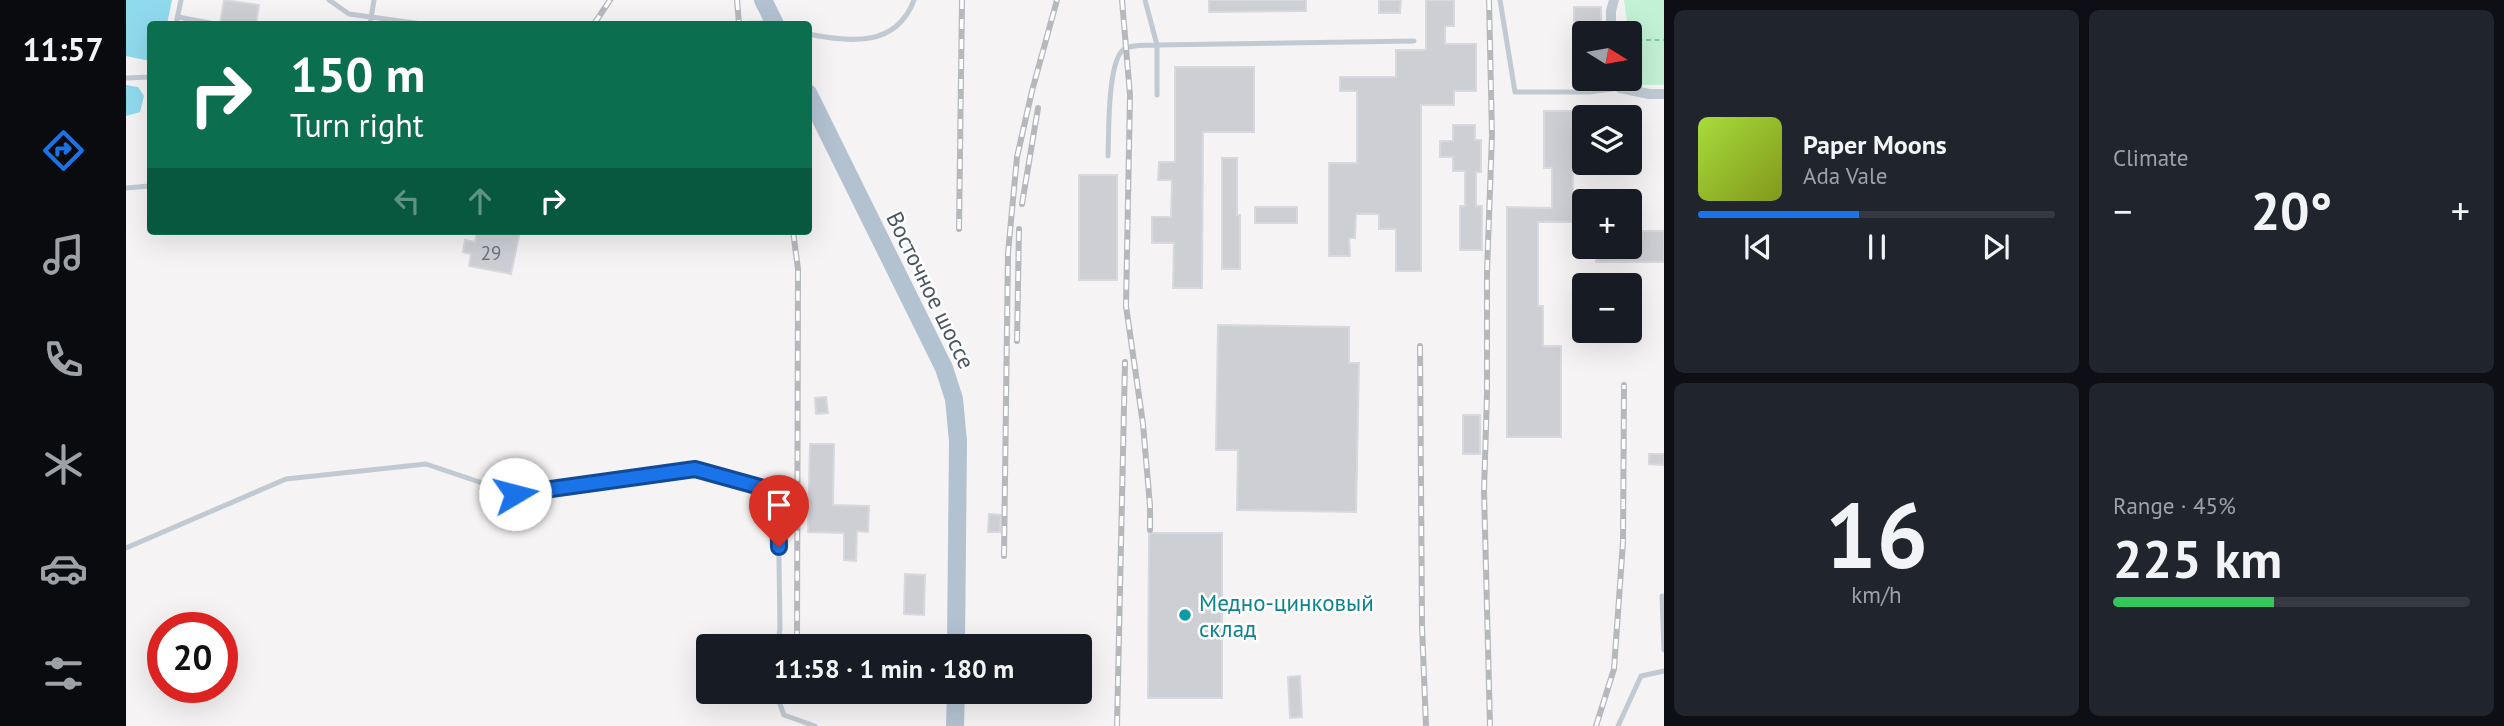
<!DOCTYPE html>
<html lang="en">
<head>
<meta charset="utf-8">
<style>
	body { margin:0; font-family:"PT Sans",sans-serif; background:#20242c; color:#f1f3f6; height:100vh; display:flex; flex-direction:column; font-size:26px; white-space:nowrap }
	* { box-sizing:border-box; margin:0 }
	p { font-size:23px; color:#9ea1a6 }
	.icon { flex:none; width:38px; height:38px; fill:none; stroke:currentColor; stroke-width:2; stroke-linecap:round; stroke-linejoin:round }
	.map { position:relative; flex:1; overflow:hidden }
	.side { display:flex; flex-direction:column; gap:10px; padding:10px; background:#0d0f14; width:840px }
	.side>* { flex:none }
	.top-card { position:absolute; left:21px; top:21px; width:665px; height:214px; border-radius:7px; box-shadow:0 7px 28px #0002; background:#0b6e4f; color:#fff; overflow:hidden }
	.needle { width:46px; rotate:101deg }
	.fabs { position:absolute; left:1446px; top:21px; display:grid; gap:14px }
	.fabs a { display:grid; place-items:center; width:70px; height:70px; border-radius:7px; background:#171b24; box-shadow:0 7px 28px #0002; font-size:35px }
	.speed { position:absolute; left:21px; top:612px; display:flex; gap:14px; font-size:35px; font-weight:700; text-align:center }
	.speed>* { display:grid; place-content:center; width:91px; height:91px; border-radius:50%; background:#171b24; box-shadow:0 7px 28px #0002; line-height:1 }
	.speed .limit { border:10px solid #d22; background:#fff; color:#111 }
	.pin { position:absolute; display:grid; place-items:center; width:60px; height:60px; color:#fff; margin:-72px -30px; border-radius:50% 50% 50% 0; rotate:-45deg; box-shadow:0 0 7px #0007 }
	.pin .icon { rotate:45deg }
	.me { position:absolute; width:77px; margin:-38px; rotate:82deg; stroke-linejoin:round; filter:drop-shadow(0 0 5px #0008) }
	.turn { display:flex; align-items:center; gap:24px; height:147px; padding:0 28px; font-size:32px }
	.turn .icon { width:91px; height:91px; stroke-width:2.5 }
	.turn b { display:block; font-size:49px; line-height:60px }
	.lanes { display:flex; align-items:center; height:66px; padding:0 28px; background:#0003; justify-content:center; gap:35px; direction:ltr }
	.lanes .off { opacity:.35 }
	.big { font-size:52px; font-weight:800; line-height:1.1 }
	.side .tile { flex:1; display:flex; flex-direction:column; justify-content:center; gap:10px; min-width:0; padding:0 24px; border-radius:10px; background:#20242c }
	.side .dial { align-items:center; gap:0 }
	.dial b { font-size:91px; line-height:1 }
	.song { display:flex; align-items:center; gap:21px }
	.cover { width:84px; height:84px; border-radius:10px; background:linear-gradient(135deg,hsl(80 70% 55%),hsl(70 70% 35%)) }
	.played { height:7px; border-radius:4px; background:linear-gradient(90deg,#1a73e8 45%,#363941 45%) }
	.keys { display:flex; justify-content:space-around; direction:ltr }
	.heat { display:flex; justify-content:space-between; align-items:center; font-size:38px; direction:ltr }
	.charge { height:10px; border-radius:5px; background:linear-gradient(90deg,#34c759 45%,#363941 0) }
	.side .tiles { flex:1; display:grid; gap:10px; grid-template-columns:repeat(2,1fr) }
	.trip { position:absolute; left:570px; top:634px; width:396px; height:70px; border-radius:7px; background:#171b24; box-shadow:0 7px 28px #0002; font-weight:800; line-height:70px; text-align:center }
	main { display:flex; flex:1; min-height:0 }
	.tabs { display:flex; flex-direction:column; width:126px; justify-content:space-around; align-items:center; background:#090b0e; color:#9ea1a6 }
	.tabs .icon { width:49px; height:49px }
	.tabs .active { color:#1a73e8 }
	.tabs b { font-size:32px; color:#f1f3f6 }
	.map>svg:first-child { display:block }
	.green { fill:#c3f1d5 }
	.water { fill:#90daee }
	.building { fill:#cdcfd5; stroke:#d7d9de; stroke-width:2 }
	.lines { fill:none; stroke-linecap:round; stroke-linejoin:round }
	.path { stroke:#7ad0a6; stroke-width:2; stroke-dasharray:5 3.5; stroke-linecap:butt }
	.service { stroke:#c1cad2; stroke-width:5 }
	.minor { stroke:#c1cad2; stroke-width:10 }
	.primary { stroke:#b3c2d1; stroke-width:18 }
	.rail-casing { stroke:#b5b8bd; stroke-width:6 }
	.rail { stroke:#fff; stroke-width:3.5; stroke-dasharray:10; stroke-linecap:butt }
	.route-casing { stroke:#114b97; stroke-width:18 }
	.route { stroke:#1a73e8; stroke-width:12 }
	.culture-dot { fill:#0f9aa8; stroke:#fff; stroke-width:2.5 }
	.labels { text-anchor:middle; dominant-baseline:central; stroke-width:5; stroke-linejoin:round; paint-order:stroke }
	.number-label { font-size:19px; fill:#6b747e }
	.street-label { font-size:23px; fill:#4a5661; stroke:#fff }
	.culture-label { font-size:23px; fill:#0d838f; stroke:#fff; text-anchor:start }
</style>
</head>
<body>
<main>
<nav class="tabs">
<b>11:57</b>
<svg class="icon active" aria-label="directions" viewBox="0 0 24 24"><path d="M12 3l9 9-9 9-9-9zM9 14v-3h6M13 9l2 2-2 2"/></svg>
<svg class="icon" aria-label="music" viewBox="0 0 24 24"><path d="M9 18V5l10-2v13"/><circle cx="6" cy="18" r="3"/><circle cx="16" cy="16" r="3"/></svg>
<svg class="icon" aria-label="phone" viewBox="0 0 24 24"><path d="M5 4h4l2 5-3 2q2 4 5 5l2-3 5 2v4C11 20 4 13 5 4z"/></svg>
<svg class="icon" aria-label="climate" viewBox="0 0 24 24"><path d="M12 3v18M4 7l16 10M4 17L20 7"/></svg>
<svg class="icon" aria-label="car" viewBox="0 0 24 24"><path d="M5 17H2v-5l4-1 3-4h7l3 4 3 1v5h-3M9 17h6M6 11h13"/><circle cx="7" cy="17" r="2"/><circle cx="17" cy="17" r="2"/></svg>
<svg class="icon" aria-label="filters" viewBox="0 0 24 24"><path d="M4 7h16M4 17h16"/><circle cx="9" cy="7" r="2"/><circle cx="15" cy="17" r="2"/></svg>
</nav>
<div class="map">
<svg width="1538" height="726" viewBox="0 0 1538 726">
	<rect width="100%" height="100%" fill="#f5f3f3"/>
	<!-- green -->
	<path class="green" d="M1498,0H1538V85H1507L1500,79H1503V35Z"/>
	<!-- water -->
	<g class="water">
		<path d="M0,0H46L41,24H24V61L0,56Z"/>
		<path d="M0,85L12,87L18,96L14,112L0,116Z"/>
	</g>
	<!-- building -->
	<g class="building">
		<path d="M98,0L133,5L130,24H94Z"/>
		<path d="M1083,0H1180V11L1083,12Z"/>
		<path d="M1253,0H1275L1274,13H1253Z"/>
		<path d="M1300,0H1328V26H1319V44H1350V91H1328V105H1295V271H1270V229H1253V214H1230L1229,238H1223L1224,256H1203V163H1231V91H1214V77H1270V50H1300Z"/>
		<path d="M1448,7H1475V33H1458V70H1448Z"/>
		<path d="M1049,67H1128V132H1077L1076,288H1047L1048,243H1026V217H1045L1046,180H1032L1033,162H1049Z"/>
		<path d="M1418,111H1448L1446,222H1412V306H1417V346H1435V437H1381V207L1426,208V168H1418Z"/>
		<path d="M1503,116H1515L1514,138H1503Z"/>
		<path d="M1327,125H1349V140H1355V172H1350V206H1356V250H1334V206H1339V171H1327V157H1314V141H1327Z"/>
		<path d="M1096,158H1111V215H1114V269H1096Z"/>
		<rect x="953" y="175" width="38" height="105"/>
		<rect x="1129" y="207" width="42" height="16"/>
		<path d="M351,231H394L385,274L343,266L345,254L337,252L339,240L349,242Z"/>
		<path d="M1503,231H1538V262H1470V247H1503Z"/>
		<path d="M1092,325L1223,327V363H1233L1230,512L1111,510L1112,450H1090Z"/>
		<path d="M700,397L702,413L690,414L689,398Z"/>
		<rect x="1337" y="415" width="17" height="39"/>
		<path d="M684,444H708L707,505L743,506L742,532L731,531L730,561L718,560V533L682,532Z"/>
		<path d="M1523,454H1538V465L1523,464Z"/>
		<path d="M863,514L875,515L874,532H862Z"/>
		<path d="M1023,533H1096V698H1022Z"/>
		<path d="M779,574L799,575L798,615L778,614Z"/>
		<path d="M1174,676L1176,717L1164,718L1162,677Z"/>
	</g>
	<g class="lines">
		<!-- path -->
		<path class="path" d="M1503,40H1538"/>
		<!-- service -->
		<g class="service">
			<path d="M203,0L223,14L296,24"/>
			<path d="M1019,0L1031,45V95"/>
			<path d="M1374,0L1389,92H1463L1494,88"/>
			<path d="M52,17L89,24"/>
			<path d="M50,24L55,0"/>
			<path d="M244,24L248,0"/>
			<path d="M597,24L643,23"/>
			<path d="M682,34C724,42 770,48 788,0"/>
			<path d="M1,78L24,77"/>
			<path d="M982,156C983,135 981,61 998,49C1006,44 1021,46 1031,45L1288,41"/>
			<path d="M0,188L24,186"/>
			<path d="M0,548L160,479L300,464L389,494L569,469L652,491L654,629L651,646"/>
			<path d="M1536,596L1538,650"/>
			<path d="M649,691L658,715L689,726"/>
			<path d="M1492,726L1515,676L1538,671"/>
		</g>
		<!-- minor -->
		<g class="minor">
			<path d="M1485,33V11L1488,0"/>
			<path d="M1487,79L1494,88L1523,94H1538"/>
		</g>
		<!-- primary -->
		<g class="primary">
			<path d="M637,0L649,24"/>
			<path d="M682,93L818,368L828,399L832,441L830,646"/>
			<path d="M829,726L830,691"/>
		</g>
		<!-- rail casing -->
		<g class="rail-casing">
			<g id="rail">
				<path d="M611,0L613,24"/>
				<path d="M996,0L1004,95L1000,306L1017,424L1024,506V530"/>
				<path d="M1363,0L1366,135L1361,271V395L1358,491L1364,726"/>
				<path d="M468,24L484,0"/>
				<path d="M896,204L912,108"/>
				<path d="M833,229L836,0"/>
				<path d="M667,231L672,269L671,646"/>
				<path d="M891,341L893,229"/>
				<path d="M1294,346L1296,626L1300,726"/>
				<path d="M878,556L882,253L891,157L906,91L931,0"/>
				<path d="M991,726L999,362"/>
				<path d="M1470,726L1488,669L1497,542L1498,385"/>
			</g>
		</g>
		<!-- rail -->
		<use href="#rail" class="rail"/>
	</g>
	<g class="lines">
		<!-- route casing -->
		<g class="route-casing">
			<path id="route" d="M389,494L569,469L652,492L653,547"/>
		</g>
		<!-- route -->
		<use href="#route" class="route"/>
	</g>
	<!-- markers -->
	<circle class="culture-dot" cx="1059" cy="615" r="7"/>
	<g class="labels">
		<!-- number labels -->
		<g class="number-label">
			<text x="365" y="253">29</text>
		</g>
		<!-- street labels -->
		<g class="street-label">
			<text transform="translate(805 290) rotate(64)">Восточное шоссе</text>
		</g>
		<!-- culture labels -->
		<g class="culture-label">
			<text x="1073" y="602">Медно-цинковый<tspan x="1073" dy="26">склад</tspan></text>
		</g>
	</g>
</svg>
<div class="fabs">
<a><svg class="needle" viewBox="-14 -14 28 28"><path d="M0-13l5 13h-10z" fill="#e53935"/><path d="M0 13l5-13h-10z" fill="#9ea1a6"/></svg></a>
<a><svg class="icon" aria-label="layers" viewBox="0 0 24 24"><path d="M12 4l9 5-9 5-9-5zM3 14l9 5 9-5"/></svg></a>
<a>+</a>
<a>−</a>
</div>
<div class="speed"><div class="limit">20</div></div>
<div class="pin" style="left:653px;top:547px;background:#d93025"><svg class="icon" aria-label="arrive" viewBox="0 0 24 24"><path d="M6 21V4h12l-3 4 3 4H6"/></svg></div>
<svg class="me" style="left:389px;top:494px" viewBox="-20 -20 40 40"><circle r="19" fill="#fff"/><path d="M0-13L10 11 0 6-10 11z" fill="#1a73e8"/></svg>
<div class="trip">11:58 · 1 min · 180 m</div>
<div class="top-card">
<div class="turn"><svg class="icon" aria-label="right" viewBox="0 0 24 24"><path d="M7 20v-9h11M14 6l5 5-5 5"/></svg><div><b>150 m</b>Turn right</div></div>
<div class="lanes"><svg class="icon off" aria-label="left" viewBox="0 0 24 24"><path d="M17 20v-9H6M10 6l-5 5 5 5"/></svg><svg class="icon off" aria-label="ahead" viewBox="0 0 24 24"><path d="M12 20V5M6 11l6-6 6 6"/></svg><svg class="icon" aria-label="right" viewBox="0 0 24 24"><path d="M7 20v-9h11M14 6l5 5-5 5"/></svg></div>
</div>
</div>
<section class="side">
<div class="tiles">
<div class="tile">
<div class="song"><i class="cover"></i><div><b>Paper Moons</b><p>Ada Vale</p></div></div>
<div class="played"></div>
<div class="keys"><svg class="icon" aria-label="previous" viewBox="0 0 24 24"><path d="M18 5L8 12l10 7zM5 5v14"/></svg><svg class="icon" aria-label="pause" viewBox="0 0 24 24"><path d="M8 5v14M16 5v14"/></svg><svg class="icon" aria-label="next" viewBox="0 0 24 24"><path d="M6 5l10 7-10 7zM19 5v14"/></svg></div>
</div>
<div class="tile"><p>Climate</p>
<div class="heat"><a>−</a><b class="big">20°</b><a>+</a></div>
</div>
<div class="tile dial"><b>16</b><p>km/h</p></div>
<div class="tile"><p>Range · 45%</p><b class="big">225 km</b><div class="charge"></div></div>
</div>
</section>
</main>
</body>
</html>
